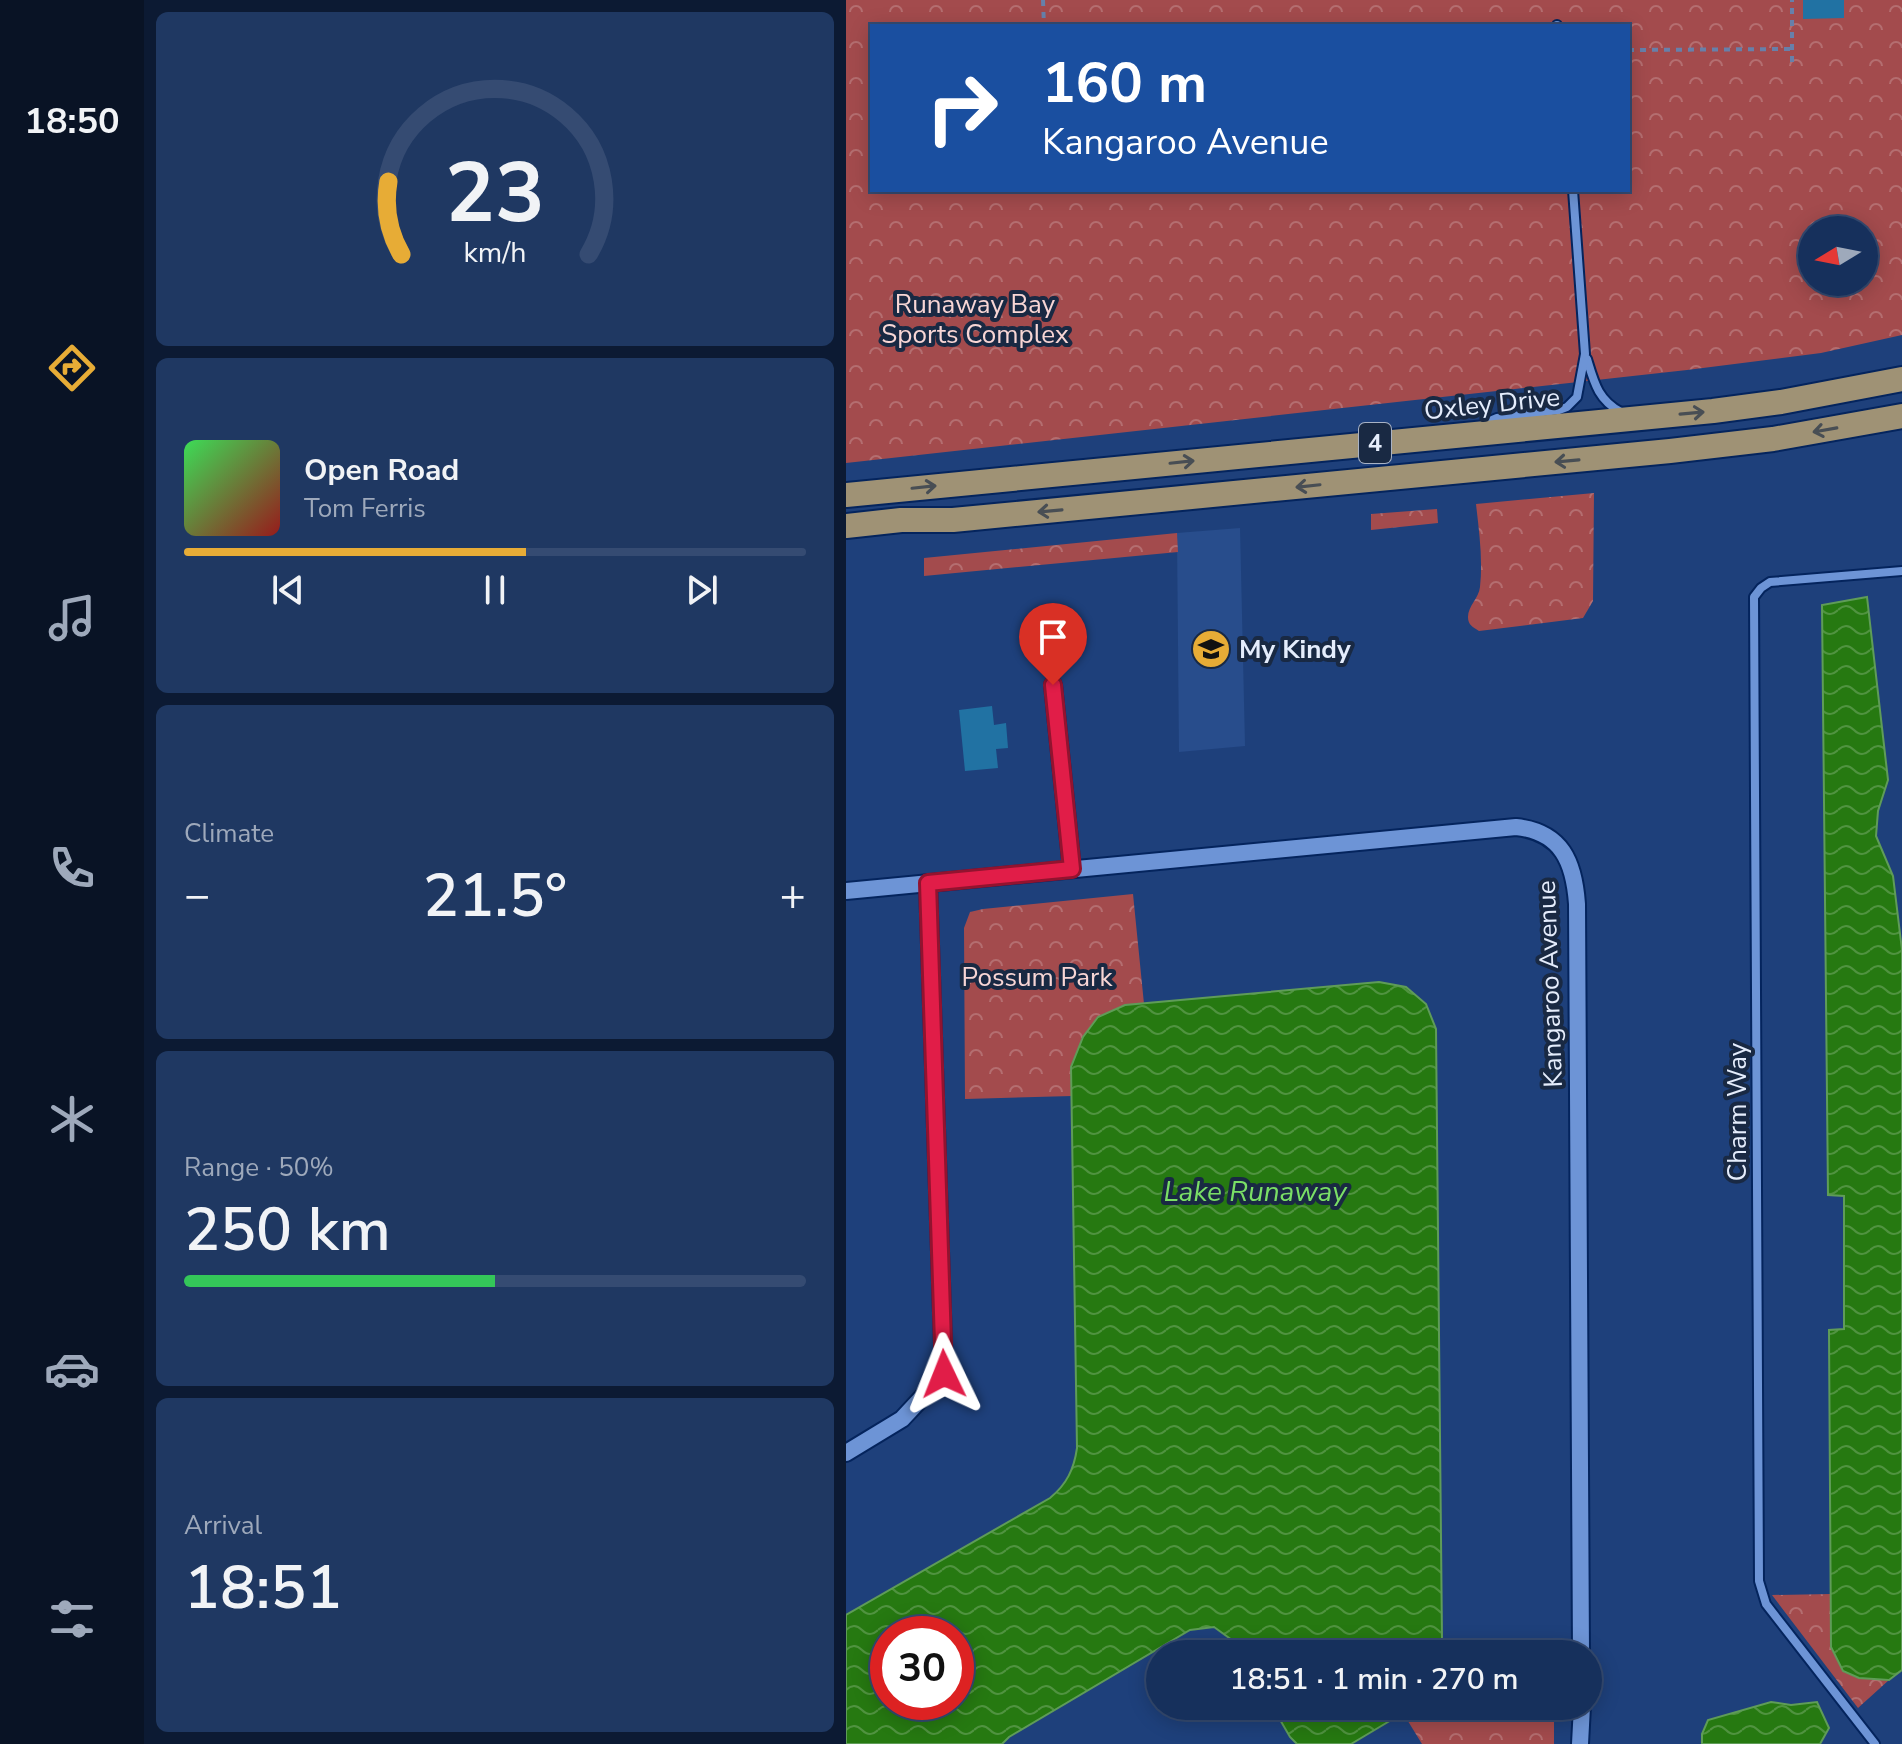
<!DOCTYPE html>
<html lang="en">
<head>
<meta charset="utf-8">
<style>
	body { margin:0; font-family:"Nunito Sans",sans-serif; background:#1f3862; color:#f1f3f6; height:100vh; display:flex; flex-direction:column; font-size:30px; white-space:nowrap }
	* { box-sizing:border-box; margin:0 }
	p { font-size:26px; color:#9ea9bb }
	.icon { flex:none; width:44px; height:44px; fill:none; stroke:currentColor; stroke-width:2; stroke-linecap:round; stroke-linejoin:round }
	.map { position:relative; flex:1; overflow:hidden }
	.details { display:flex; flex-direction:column; gap:12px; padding:12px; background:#0c1a33; width:702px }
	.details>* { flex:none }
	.guide { position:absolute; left:24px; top:24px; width:760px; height:168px; border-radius:0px; box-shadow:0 4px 20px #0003,0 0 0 2px #354b72; background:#1a4fa0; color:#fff; overflow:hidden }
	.needle { width:52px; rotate:260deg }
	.tools { position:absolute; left:952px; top:216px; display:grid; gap:16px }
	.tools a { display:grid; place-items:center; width:80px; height:80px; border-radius:50%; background:#16305c; box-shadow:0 4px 20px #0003,0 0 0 2px #354b72; font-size:40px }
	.speed { position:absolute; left:24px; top:1616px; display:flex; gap:16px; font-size:40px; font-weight:700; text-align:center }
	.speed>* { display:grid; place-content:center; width:104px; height:104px; border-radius:50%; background:#16305c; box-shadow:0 4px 20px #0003,0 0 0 2px #354b72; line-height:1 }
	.speed .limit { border:12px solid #d22; background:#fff; color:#111 }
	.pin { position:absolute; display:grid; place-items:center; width:68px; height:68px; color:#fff; margin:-82px -34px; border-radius:50% 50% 50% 0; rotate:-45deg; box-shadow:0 0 8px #0007 }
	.pin .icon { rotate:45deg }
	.me { position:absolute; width:88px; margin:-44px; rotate:358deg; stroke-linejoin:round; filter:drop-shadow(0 0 6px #0008) }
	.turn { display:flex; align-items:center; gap:28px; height:168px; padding:0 40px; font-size:36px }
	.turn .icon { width:104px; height:104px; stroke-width:2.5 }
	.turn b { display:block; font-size:56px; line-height:68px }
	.big { font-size:60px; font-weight:600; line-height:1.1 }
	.details .card { flex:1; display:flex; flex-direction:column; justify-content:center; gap:12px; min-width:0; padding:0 28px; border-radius:12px; background:#1f3862 }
	.details .dial { align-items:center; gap:0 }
	.dial svg { height:208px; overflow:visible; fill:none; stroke:#354b72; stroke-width:7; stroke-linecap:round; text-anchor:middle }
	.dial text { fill:#f1f3f6; stroke:none }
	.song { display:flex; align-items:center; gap:24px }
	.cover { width:96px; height:96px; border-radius:12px; background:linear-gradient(135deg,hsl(130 70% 55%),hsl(0 70% 35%)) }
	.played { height:8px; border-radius:4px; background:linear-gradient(90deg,#e7ac36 55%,#354b72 55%) }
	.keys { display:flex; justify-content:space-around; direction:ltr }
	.heat { display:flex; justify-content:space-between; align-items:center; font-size:44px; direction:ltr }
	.charge { height:12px; border-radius:6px; background:linear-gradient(90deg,#34c759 50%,#354b72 0) }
	.trip { position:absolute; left:300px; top:1640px; width:456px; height:80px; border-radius:40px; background:#16305c; box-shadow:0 4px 20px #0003,0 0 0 2px #354b72; font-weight:600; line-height:80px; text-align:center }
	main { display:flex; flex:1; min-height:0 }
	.menu { display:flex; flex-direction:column; width:144px; justify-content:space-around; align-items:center; background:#091325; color:#9ea9bb }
	.menu .icon { width:56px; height:56px }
	.menu .selected { color:#e7ac36 }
	.menu b { font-size:36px; color:#f1f3f6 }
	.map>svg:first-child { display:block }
	.built { fill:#284d8c }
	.park { fill:url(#park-crowns); fill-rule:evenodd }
	.water { fill:url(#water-waves); stroke:#5f9c58; stroke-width:2; fill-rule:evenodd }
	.building { fill:#2172a3 }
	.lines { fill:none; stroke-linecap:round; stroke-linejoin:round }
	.lane-casing { stroke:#04245d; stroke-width:12 }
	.street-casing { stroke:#04245d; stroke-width:20 }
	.primary-casing { stroke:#04245d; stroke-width:28 }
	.path { stroke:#6780aa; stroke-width:4; stroke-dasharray:6 6; stroke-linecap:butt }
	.lane { stroke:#6d94d6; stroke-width:8 }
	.street { stroke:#6d94d6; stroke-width:16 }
	.primary { stroke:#9f9275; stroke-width:24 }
	.oneway { stroke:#484e54 }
	.route-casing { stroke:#92132f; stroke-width:20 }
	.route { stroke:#e11d48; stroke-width:14 }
	.labels { text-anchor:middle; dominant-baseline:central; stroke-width:8; stroke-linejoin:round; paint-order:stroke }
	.shield { fill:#192943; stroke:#a8b2c4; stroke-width:2 }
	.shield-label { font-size:24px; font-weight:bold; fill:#e5edfc }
	.park-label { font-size:26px; fill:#f8d6d5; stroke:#192943 }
	.street-label { font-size:26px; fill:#e5edfc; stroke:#192943 }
	.poi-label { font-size:26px; font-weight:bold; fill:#e5edfc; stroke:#192943; text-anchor:start }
	.water-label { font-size:28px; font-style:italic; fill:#7adf66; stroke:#192943 }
</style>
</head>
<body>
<main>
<nav class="menu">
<b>18:50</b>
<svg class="icon selected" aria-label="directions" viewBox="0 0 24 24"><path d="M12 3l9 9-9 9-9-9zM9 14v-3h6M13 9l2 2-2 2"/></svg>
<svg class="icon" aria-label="music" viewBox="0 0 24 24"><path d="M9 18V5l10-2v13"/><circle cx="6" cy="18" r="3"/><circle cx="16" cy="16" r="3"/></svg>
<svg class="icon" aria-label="phone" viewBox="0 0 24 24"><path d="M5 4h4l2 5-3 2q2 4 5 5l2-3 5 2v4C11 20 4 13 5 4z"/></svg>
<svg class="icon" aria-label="climate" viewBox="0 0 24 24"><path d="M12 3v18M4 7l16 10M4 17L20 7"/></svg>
<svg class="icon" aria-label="car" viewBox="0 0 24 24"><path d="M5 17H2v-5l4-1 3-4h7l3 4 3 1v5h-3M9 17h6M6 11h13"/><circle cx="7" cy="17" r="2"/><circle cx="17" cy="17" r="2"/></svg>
<svg class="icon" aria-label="filters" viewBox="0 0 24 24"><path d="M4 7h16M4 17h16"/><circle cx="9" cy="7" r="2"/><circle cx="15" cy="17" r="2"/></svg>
</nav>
<section class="details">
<div class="card dial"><svg viewBox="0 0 100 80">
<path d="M14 69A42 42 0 1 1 86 69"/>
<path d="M14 69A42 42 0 0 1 9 41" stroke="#e7ac36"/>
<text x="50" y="56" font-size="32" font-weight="700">23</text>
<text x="50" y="72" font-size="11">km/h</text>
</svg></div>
<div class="card">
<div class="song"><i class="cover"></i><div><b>Open Road</b><p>Tom Ferris</p></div></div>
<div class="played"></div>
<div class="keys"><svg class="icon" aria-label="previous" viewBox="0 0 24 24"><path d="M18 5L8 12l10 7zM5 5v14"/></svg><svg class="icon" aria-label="pause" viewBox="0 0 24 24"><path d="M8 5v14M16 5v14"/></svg><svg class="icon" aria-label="next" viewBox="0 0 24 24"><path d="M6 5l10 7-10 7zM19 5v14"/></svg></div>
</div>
<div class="card"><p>Climate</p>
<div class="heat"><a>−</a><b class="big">21.5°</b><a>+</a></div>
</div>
<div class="card"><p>Range · 50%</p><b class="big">250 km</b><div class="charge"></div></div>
<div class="card"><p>Arrival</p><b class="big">18:51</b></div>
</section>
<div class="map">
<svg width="1056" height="1744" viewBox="0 0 1056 1744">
	<defs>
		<pattern id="park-crowns" width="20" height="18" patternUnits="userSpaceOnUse" patternTransform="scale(2)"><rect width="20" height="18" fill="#a34b4d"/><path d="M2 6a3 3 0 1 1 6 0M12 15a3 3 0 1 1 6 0" fill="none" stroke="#b46e70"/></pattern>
		<pattern id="water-waves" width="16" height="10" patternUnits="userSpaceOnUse" patternTransform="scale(2)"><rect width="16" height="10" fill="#267911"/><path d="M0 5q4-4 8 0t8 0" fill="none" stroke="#509340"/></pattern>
	</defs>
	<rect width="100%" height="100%" fill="#1e407b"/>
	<!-- built -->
	<path class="built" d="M394,528L399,746L333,752L331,533Z"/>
	<!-- park -->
	<g class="park">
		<path d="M0,0H1056V335L975,353L841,370L0,463ZM26,26H782V190H26ZM966,230H1018V282H966Z"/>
		<path d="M748,493L747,601L737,618L633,631C627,627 622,625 622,617C622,606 633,598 634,587C637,559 633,531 630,504Z"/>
		<path d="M591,509L592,523L525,530V514Z"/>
		<path d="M331,533L332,552L78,576V558Z"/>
		<path d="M287,894L298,1004L279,1005L252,1017L237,1037L225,1067L226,1096L119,1099L118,928L124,912L137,909Z"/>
		<path d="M984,1594L985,1647L1013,1678L1043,1680L1012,1708L926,1595Z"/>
		<path d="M566,1706H708V1744H576L557,1713Z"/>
	</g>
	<!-- water -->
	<g class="water">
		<path d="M1021,597L1042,780L1032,811L1030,836L1047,876L1056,950V1670L1043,1680L1013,1678L997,1671L985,1647L983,1330L998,1329V1196L982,1195L976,605Z"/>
		<path d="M533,982L560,987L580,1004L590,1029L596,1640L593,1654H397L390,1643L368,1627L344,1630L163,1737L156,1744H0V1615L204,1498C221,1484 228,1469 231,1448L225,1067L237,1037L252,1017L279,1005ZM42,1634H110V1702H42Z"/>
		<path d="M925,1702L945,1705L971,1702L983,1728L974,1744H856V1734L862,1720Z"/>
		<path d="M426,1706H566L557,1713L505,1744H451L444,1737Z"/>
	</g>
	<!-- building -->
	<g class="building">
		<path d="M957,0H998V18L957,19Z"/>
		<path d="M146,706L148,725L160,723L162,748L150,749L152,768L119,771L113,710Z"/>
	</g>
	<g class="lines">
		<!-- lane casing -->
		<g class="lane-casing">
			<g id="lane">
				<path d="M711,25V26"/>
				<path d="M741,359C748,382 752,400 775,412"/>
				<path d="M639,423L651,418L713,410L721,407L731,397L739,354L727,190"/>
				<path d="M1029,1744L920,1604L913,1581L908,597L915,588L924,582L1056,571"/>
			</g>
		</g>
		<!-- street casing -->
		<g class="street-casing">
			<g id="street">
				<path d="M207,685L226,869"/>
				<path d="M0,891L670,827C716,832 728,862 731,904L735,1654"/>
				<path d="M0,1453L56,1419L98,1374L82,883"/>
				<path d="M734,1744L736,1706"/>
			</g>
		</g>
		<!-- primary casing -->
		<g class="primary-casing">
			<g id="primary">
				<path d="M0,495L867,411L935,402L1056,379"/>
				<path d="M0,526L55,520H107L824,451L927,439L1056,416"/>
			</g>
		</g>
		<!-- path -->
		<g class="path">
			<path d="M197,0L198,26"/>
			<path d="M782,50L946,49"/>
			<path d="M946,62V0"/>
		</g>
		<!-- lane -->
		<use href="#lane" class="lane"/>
		<!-- street -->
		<use href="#street" class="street"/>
		<!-- primary -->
		<use href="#primary" class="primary"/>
	</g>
	<!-- one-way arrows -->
	<defs><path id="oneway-shaft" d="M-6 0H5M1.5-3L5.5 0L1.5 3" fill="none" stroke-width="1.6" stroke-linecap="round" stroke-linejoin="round" transform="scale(2)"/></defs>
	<g class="oneway">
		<use href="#oneway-shaft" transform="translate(846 413) rotate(-5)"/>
		<use href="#oneway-shaft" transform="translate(979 430) rotate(170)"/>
		<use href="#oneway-shaft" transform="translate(721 461) rotate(175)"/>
		<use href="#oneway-shaft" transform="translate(336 462) rotate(-6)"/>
		<use href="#oneway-shaft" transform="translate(462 486) rotate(174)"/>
		<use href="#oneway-shaft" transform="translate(78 487) rotate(-6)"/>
		<use href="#oneway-shaft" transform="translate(204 511) rotate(175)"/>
	</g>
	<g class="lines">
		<!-- route casing -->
		<g class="route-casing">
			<path id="route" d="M98,1374L82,883L226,869L207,685"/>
		</g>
		<!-- route -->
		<use href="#route" class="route"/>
	</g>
	<!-- icons -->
	<defs>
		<g id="school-disc" transform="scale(2)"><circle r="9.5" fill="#e7ac36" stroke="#192943"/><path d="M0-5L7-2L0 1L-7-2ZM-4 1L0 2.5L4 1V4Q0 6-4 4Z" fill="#111"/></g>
	</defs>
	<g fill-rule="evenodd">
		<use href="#school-disc" x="365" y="649"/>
	</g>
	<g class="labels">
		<!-- shield labels -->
		<rect class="shield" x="513" y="423" width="32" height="40" rx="6"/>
		<g class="shield-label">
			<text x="529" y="443">4</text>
		</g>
		<!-- park labels -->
		<g class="park-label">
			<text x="129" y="304">Runaway Bay<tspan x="129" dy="30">Sports Complex</tspan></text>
			<text x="191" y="977">Possum Park</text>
		</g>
		<!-- street labels -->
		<g class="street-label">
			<text transform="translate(646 404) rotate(-6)">Oxley Drive</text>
			<text transform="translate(704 984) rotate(-92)">Kangaroo Avenue</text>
			<text transform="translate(891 1112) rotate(-90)">Charm Way</text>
		</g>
		<!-- poi labels -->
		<g class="poi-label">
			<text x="393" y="649">My Kindy</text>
		</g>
		<!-- water labels -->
		<g class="water-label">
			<text x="409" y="1192">Lake Runaway</text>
		</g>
	</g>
</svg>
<div class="tools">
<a><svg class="needle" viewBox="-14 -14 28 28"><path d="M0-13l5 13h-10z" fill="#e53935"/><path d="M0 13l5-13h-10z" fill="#9ea9bb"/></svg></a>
</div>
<div class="speed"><div class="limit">30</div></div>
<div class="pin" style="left:207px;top:685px;background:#d93025"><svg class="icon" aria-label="arrive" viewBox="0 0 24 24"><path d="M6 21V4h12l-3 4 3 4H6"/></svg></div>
<svg class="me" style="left:98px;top:1374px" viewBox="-20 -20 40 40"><path d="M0-17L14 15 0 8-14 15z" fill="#e11d48" stroke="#fff" stroke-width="4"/></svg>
<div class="trip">18:51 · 1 min · 270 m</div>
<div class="guide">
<div class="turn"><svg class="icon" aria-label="right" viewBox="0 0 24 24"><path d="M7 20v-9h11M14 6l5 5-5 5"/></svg><div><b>160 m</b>Kangaroo Avenue</div></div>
</div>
</div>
</main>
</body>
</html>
